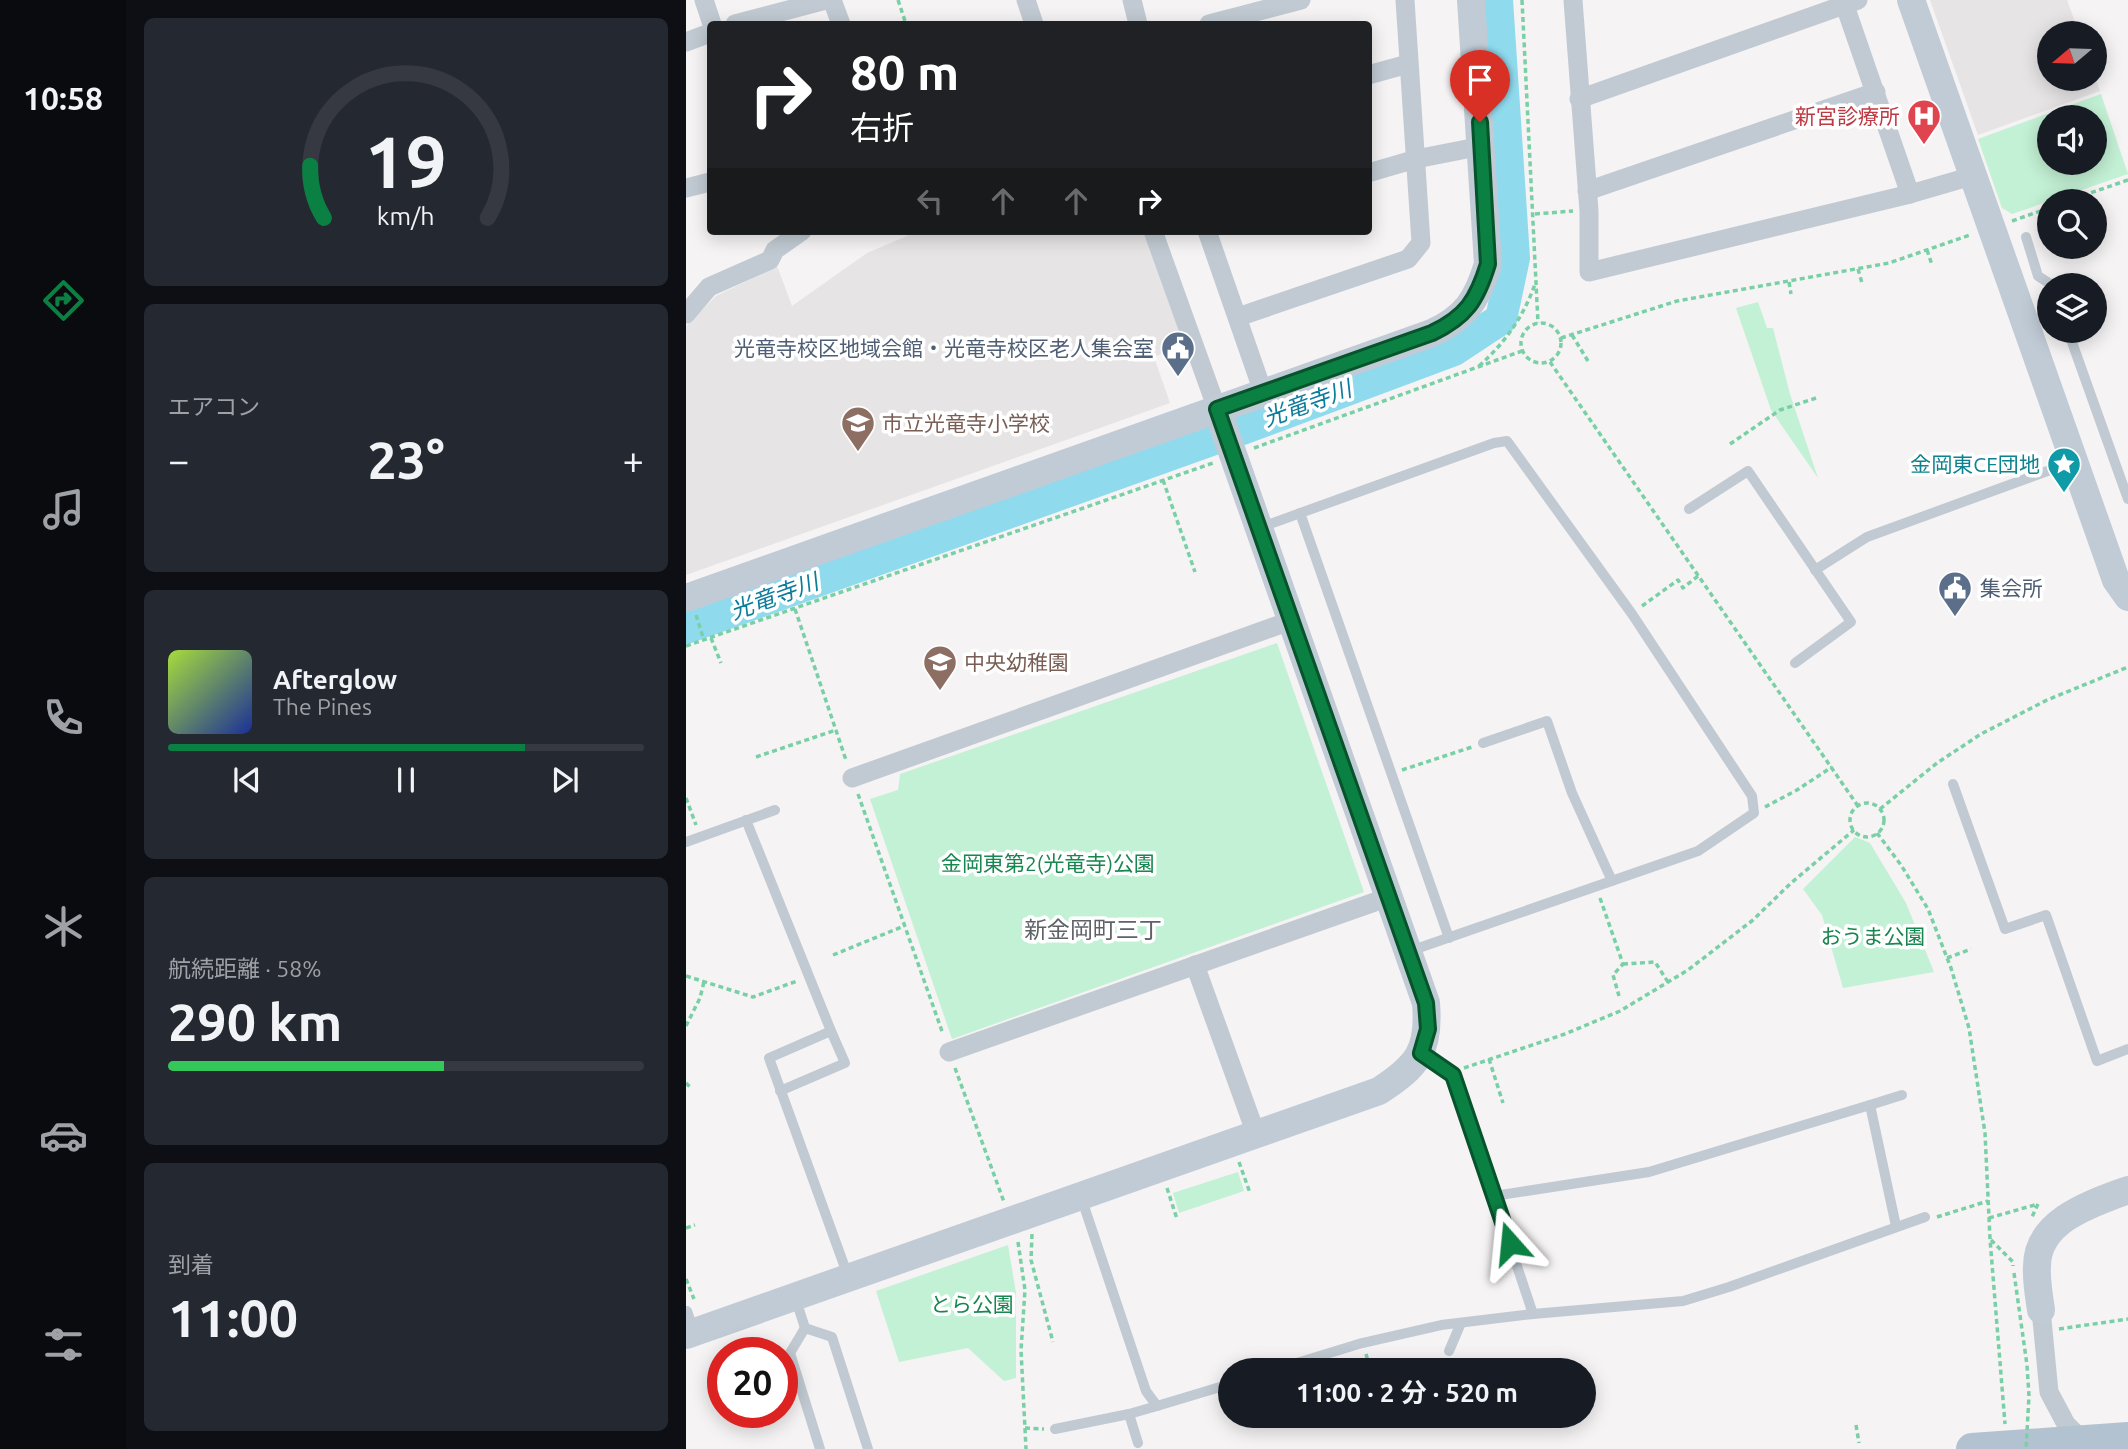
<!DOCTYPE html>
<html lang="ja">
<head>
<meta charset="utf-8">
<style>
	body { margin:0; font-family:Ubuntu,"Noto Sans JP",sans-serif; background:#242831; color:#f1f3f6; height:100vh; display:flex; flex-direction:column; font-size:26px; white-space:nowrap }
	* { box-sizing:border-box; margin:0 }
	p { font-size:23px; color:#9ea1a6 }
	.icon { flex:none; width:38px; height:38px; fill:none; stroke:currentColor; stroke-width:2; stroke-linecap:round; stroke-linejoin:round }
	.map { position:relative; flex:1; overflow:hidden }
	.side { display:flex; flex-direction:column; gap:18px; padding:18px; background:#0d0f14; width:560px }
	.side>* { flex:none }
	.guide { position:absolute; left:21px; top:21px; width:665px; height:214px; border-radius:7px; box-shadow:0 4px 18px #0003; background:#202124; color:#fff; overflow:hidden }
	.needle { width:46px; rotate:251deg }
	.fabs { position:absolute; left:1351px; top:21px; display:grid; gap:14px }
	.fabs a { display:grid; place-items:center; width:70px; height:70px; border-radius:50%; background:#171b24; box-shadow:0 4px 18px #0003; font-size:35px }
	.speed { position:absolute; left:21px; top:1337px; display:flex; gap:14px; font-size:35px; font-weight:700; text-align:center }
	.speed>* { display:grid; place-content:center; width:91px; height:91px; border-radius:50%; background:#171b24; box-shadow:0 4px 18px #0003; line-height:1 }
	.speed .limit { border:10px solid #d22; background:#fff; color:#111 }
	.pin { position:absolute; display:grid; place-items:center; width:60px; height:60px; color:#fff; margin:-72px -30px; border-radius:50% 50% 50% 0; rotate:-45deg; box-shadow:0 0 7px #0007 }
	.pin .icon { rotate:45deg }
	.me { position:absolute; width:77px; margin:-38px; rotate:342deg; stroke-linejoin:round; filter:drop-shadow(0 0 5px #0008) }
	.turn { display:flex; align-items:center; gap:24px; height:147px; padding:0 28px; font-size:32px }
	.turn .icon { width:91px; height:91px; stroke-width:2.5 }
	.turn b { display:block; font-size:49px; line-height:60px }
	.lanes { display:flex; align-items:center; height:66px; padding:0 28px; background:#0003; justify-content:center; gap:35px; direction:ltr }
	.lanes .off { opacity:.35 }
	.big { font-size:52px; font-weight:700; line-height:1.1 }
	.side .tile { flex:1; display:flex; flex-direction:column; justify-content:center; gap:10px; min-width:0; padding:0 24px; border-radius:10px; background:#242831 }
	.side .dial { align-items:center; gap:0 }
	.dial svg { height:182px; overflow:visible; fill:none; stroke:#363941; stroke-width:7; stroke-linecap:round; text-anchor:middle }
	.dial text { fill:#f1f3f6; stroke:none }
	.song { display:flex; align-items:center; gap:21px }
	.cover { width:84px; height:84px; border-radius:10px; background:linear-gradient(135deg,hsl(80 70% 55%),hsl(230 70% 35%)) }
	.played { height:7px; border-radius:4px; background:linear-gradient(90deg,#0b8043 75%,#363941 75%) }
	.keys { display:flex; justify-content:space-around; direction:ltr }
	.heat { display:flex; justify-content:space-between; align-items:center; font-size:38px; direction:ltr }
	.charge { height:10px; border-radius:5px; background:linear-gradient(90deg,#34c759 58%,#363941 0) }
	.trip { position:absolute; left:532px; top:1358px; width:378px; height:70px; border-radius:35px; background:#171b24; box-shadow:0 4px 18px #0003; font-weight:700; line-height:70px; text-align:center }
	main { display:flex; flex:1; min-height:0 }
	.tab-bar { display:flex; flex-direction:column; width:126px; justify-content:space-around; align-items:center; background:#090b0e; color:#9ea1a6 }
	.tab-bar .icon { width:49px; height:49px }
	.tab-bar .active { color:#0b8043 }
	.tab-bar b { font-size:32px; color:#f1f3f6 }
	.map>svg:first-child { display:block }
	.education { fill:#e6e4e5 }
	.green { fill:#c3f1d5; fill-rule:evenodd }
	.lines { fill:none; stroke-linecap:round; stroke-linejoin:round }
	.river { stroke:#90daee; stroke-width:32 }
	.path { stroke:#7ad0a6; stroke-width:3.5; stroke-dasharray:5 3.5; stroke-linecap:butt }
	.lane { stroke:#c1cad2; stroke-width:10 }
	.street { stroke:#c1cad2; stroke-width:19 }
	.secondary { stroke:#c1cbd6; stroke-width:28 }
	.primary { stroke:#b3c2d1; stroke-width:32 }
	.path-bridge { stroke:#7ad0a6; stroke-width:3.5; stroke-dasharray:5 3.5; stroke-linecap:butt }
	.route-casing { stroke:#07532c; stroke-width:18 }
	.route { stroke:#0b8043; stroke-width:12 }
	.labels { text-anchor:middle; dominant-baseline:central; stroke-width:7; stroke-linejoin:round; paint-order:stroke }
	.health-label { font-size:21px; fill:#be3a42; stroke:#fff; text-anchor:end }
	.service-label { font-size:21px; fill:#4e5e75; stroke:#fff; text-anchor:end }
	.education-label { font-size:21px; fill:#785e54; stroke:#fff; text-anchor:start }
	.culture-label { font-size:21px; fill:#0d838f; stroke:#fff; text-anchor:end }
	.park-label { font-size:21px; fill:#17864f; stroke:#fff }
	.water-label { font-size:23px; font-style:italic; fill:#0c7c9b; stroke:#fff }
	.neighbourhood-label { font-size:23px; fill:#5f6368; stroke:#fff }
</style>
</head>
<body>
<main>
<nav class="tab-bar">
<b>10:58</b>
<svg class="icon active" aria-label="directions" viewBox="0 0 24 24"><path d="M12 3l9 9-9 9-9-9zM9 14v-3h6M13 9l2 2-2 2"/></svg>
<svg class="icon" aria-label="music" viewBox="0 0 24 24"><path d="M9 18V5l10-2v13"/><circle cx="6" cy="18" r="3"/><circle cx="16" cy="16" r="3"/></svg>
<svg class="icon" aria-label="phone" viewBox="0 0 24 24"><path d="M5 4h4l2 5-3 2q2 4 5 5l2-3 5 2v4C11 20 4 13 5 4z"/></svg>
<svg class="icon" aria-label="climate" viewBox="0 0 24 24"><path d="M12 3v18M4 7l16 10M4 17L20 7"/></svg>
<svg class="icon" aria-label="car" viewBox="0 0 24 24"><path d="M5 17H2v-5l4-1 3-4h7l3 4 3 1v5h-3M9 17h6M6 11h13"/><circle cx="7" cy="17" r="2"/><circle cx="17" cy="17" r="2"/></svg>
<svg class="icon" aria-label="filters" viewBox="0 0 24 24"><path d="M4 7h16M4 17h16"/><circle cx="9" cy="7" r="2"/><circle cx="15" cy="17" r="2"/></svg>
</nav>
<section class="side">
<div class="tile dial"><svg viewBox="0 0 100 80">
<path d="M14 69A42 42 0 1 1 86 69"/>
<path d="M14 69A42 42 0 0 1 8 46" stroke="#0b8043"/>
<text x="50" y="56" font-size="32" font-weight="700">19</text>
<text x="50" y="72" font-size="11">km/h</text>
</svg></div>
<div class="tile"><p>エアコン</p>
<div class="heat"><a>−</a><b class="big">23°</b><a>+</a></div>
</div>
<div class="tile">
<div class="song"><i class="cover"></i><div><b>Afterglow</b><p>The Pines</p></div></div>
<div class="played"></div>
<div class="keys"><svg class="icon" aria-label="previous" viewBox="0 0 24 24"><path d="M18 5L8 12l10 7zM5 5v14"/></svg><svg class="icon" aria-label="pause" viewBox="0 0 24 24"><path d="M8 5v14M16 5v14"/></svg><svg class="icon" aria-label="next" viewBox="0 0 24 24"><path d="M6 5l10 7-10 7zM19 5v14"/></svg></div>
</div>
<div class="tile"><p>航続距離 · 58%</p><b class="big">290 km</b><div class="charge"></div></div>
<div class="tile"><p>到着</p><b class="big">11:00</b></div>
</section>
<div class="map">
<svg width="1442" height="1449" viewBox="0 0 1442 1449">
	<rect width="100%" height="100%" fill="#f5f3f3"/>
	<!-- education -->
	<g class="education">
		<path d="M1244,0H1381L1393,33H1363V79H1409V76L1414,91L1292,135Z"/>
		<path d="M233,231H457L499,345L468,357L484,403L0,575V326L30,296L91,266L106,306L181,253Z"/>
	</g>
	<!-- green -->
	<g class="green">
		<path d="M1415,94L1442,174L1326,214L1316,208L1292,139ZM1363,117H1409V163H1363Z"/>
		<path d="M1072,302L1081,328H1087L1104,394L1132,478L1085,410L1050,308Z"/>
		<path d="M591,643L678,892L266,1039L184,799L212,790L214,774Z"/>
		<path d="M1169,837L1184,843L1220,903L1248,972L1157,988L1136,915L1117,889Z"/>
		<path d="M552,1172L558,1191L493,1213L487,1193Z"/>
		<path d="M322,1245L330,1293V1378L318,1381L282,1348L213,1362L190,1291Z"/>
	</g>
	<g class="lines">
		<!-- river -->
		<path class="river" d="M0,628L559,428L768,350L815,319L828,258L811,0"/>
		<!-- path -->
		<g class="path">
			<path d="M212,0L220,24"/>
			<path d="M836,0L852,323"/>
			<path d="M1381,201L1442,180"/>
			<path d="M849,214L887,211"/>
			<path d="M1326,221L1363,208"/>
			<path d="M1241,250L1246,265"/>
			<path d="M1172,269L1176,283"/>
			<path d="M1103,282L1105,294"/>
			<circle cx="855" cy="343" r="20"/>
			<path d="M886,335L902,361"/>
			<path d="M875,338L991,301L1203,263L1284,235"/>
			<path d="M864,362L1172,806"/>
			<path d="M793,366C818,344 838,316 849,284"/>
			<path d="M1044,444L1094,410L1130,398"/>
			<path d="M568,448L836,351"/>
			<path d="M477,480L509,572"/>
			<path d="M956,606L992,580L997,588L1012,576"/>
			<path d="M109,609L160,760"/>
			<path d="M10,615L18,640"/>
			<path d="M25,638L35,663"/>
			<path d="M0,646L527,463"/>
			<path d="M70,757L150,730"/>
			<path d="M716,770L786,747"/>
			<path d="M172,794L257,1034"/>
			<path d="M0,798L10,825"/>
			<circle cx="1181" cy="820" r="17"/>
			<path d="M1079,807L1111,790L1146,767"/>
			<path d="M1194,809L1251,763L1295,734L1361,700L1442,667"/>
			<path d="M1191,833L1215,865L1242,909L1265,968L1283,1028L1299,1133L1304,1239L1319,1424"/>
			<path d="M914,898L937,964L927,975L933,996"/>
			<path d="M147,955L218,926"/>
			<path d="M1261,958L1285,949"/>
			<path d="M937,964L969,962L982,982"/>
			<path d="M0,976L67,997L111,981"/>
			<path d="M0,1026L14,998L18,982"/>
			<path d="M803,1059L817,1103"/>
			<path d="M269,1068L318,1202"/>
			<path d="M778,1068L879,1034L934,1011L1002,970L1067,920L1105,883L1168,830"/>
			<path d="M0,1083L5,1088"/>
			<path d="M553,1162L564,1193"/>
			<path d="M481,1188L491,1219"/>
			<path d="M1251,1217L1302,1201"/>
			<path d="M1303,1218L1352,1204L1346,1217"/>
			<path d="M0,1228L9,1225"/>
			<path d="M346,1234L345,1260L367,1342"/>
			<path d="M1305,1240L1327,1262V1266"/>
			<path d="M332,1242L339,1290L335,1350L340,1449"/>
			<path d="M0,1279L8,1299"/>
			<path d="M1373,1329L1442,1319"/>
			<path d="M680,1354L683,1365L689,1370"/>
			<path d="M1170,1425L1173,1443"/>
			<path d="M339,1428L358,1429"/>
		</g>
		<!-- lane -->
		<g class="lane">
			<path d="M1340,237L1352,276L1366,285"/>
			<path d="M1382,331L1442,499"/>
			<path d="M1003,509L1062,471L1165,622L1109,663"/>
			<path d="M614,513L763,938"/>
			<path d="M573,528L808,443L821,441L946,614L1066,796L1068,813L1012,851L724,951"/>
			<path d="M1129,570L1181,537L1386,462"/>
			<path d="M797,743L861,721L886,793L926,881"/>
			<path d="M1267,784L1319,929L1360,915L1411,1061L1442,1049"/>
			<path d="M60,820L145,1031L83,1058L162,1276"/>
			<path d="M0,842L89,810"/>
			<path d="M94,1091L159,1063L145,1031"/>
			<path d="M1184,1105L1216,1095"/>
			<path d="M808,1196L963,1172L1184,1105L1210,1226"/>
			<path d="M395,1197L460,1391L471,1406L544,1384"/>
			<path d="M110,1300L119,1328"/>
			<path d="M1,1311L8,1331"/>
			<path d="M847,1314L997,1301L1043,1287L1239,1217"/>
			<path d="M763,1351L775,1323"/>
			<path d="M588,1370L676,1343L755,1325L847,1314L767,1075L736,1054"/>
			<path d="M443,1414L452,1443"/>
			<path d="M369,1429L443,1414L471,1406"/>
			<path d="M134,1449L104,1353L119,1328L146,1337L182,1449"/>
		</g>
		<!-- street -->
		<g class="street">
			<path d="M18,0L26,24"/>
			<path d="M146,0L155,24"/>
			<path d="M340,0L348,24"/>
			<path d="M446,0L452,24"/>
			<path d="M887,0L903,211V272L1224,194L1286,176"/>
			<path d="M1157,0L1224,194"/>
			<path d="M49,24L140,0"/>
			<path d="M523,24L615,0"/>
			<path d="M0,42L24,33"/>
			<path d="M682,75L722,64"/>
			<path d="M893,99L1172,0"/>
			<path d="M682,173L730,159L796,146"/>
			<path d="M0,188L24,182"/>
			<path d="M901,191L1190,92"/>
			<path d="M467,231L531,409"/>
			<path d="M521,231L577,392"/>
			<path d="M0,314L23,287L84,260L89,250L116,231"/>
			<path d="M552,317L722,259L735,243L719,0"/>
			<path d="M166,778L604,621"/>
			<path d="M509,965L570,1134"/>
			<path d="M263,1052L703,897"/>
			<path d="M1355,1310L1363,1392L1380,1424L1397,1441"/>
		</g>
		<!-- secondary -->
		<g class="secondary">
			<path d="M1225,0L1430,580L1442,597"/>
			<path d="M0,598L746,333C780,317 791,300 802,264L785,0"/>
			<path d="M1355,1310C1353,1296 1350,1280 1351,1266C1351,1220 1407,1203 1442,1190"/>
			<path d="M0,1335L693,1091C732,1066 744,1050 740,1003L531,409"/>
		</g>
		<!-- primary -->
		<path class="primary" d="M1286,1449L1442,1438"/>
		<!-- path-bridge -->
		<path class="path-bridge" d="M1328,1273L1341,1365L1343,1396L1340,1449"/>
	</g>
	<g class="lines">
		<!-- route casing -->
		<g class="route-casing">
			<path id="route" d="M794,122L802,264C791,300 780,317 746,333L531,409L740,1003L742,1029L735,1053L767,1075L824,1243"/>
		</g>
		<!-- route -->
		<use href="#route" class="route"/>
	</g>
	<!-- icons -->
	<defs>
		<g id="hospital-pin" transform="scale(1.75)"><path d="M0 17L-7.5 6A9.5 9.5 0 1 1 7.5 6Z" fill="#e0444e" stroke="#fff"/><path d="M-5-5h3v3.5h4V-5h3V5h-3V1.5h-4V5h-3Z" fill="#fff"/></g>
		<g id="civic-pin" transform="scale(1.75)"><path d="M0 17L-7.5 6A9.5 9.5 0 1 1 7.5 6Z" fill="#5c6f8a" stroke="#fff"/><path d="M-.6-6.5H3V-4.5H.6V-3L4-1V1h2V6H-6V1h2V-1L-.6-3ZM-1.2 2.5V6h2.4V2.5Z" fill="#fff"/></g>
		<g id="school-pin" transform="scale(1.75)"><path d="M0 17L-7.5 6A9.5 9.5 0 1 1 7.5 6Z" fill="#8d6e63" stroke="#fff"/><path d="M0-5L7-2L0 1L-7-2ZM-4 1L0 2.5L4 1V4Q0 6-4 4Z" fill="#fff"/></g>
		<g id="sight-pin" transform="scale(1.75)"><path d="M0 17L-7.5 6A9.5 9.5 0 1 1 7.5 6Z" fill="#0f9aa8" stroke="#fff"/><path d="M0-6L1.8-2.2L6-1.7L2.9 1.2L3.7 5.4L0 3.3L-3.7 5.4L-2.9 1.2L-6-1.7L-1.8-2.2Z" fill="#fff"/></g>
	</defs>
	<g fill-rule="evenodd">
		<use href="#hospital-pin" x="1238" y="116"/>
		<use href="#civic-pin" x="492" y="348"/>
		<use href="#school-pin" x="172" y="423"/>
		<use href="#sight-pin" x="1378" y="464"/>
		<use href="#civic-pin" x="1269" y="588"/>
		<use href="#school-pin" x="254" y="662"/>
	</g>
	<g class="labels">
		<!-- health labels -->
		<g class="health-label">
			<text x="1214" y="116">新宮診療所</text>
		</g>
		<!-- service labels -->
		<g class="service-label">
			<text x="468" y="348">光竜寺校区地域会館・光竜寺校区老人集会室</text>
			<text x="1294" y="588" text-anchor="start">集会所</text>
		</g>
		<!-- education labels -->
		<g class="education-label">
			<text x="196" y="423">市立光竜寺小学校</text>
			<text x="278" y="662">中央幼稚園</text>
		</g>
		<!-- culture labels -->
		<g class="culture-label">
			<text x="1354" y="464">金岡東CE団地</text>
		</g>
		<!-- park labels -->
		<g class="park-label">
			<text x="362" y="863">金岡東第2(光竜寺)公園</text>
			<text x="1187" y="936">おうま公園</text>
			<text x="286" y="1304">とら公園</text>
		</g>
		<!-- water labels -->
		<g class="water-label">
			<text transform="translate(621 403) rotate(-20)">光竜寺川</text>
			<text transform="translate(88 596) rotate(-20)">光竜寺川</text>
		</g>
		<!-- neighbourhood labels -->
		<g class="neighbourhood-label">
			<text x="407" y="929">新金岡町三丁</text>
		</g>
	</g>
</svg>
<div class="fabs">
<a><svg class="needle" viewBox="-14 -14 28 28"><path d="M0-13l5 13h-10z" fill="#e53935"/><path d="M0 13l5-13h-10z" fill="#9ea1a6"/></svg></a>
<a><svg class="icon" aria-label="sound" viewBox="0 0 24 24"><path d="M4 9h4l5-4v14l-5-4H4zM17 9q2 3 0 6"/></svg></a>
<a><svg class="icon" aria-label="search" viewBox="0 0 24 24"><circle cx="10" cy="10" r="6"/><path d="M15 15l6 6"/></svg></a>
<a><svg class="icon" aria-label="layers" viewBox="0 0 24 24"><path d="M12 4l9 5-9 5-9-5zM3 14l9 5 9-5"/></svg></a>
</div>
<div class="speed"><div class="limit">20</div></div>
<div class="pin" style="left:794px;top:122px;background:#d93025"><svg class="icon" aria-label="arrive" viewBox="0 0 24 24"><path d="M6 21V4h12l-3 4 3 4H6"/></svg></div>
<svg class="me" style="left:824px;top:1243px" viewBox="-20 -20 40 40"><path d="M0-17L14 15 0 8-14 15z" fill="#0b8043" stroke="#fff" stroke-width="4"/></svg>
<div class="trip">11:00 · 2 分 · 520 m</div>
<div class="guide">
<div class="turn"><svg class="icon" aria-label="right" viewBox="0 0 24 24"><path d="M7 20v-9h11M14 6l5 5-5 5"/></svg><div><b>80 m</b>右折</div></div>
<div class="lanes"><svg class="icon off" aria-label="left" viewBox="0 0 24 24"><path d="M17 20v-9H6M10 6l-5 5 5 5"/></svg><svg class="icon off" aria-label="ahead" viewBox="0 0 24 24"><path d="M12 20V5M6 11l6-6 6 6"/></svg><svg class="icon off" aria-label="ahead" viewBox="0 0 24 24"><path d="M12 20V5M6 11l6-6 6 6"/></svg><svg class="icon" aria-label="right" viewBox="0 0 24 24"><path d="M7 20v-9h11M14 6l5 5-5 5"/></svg></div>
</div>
</div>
</main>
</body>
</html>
